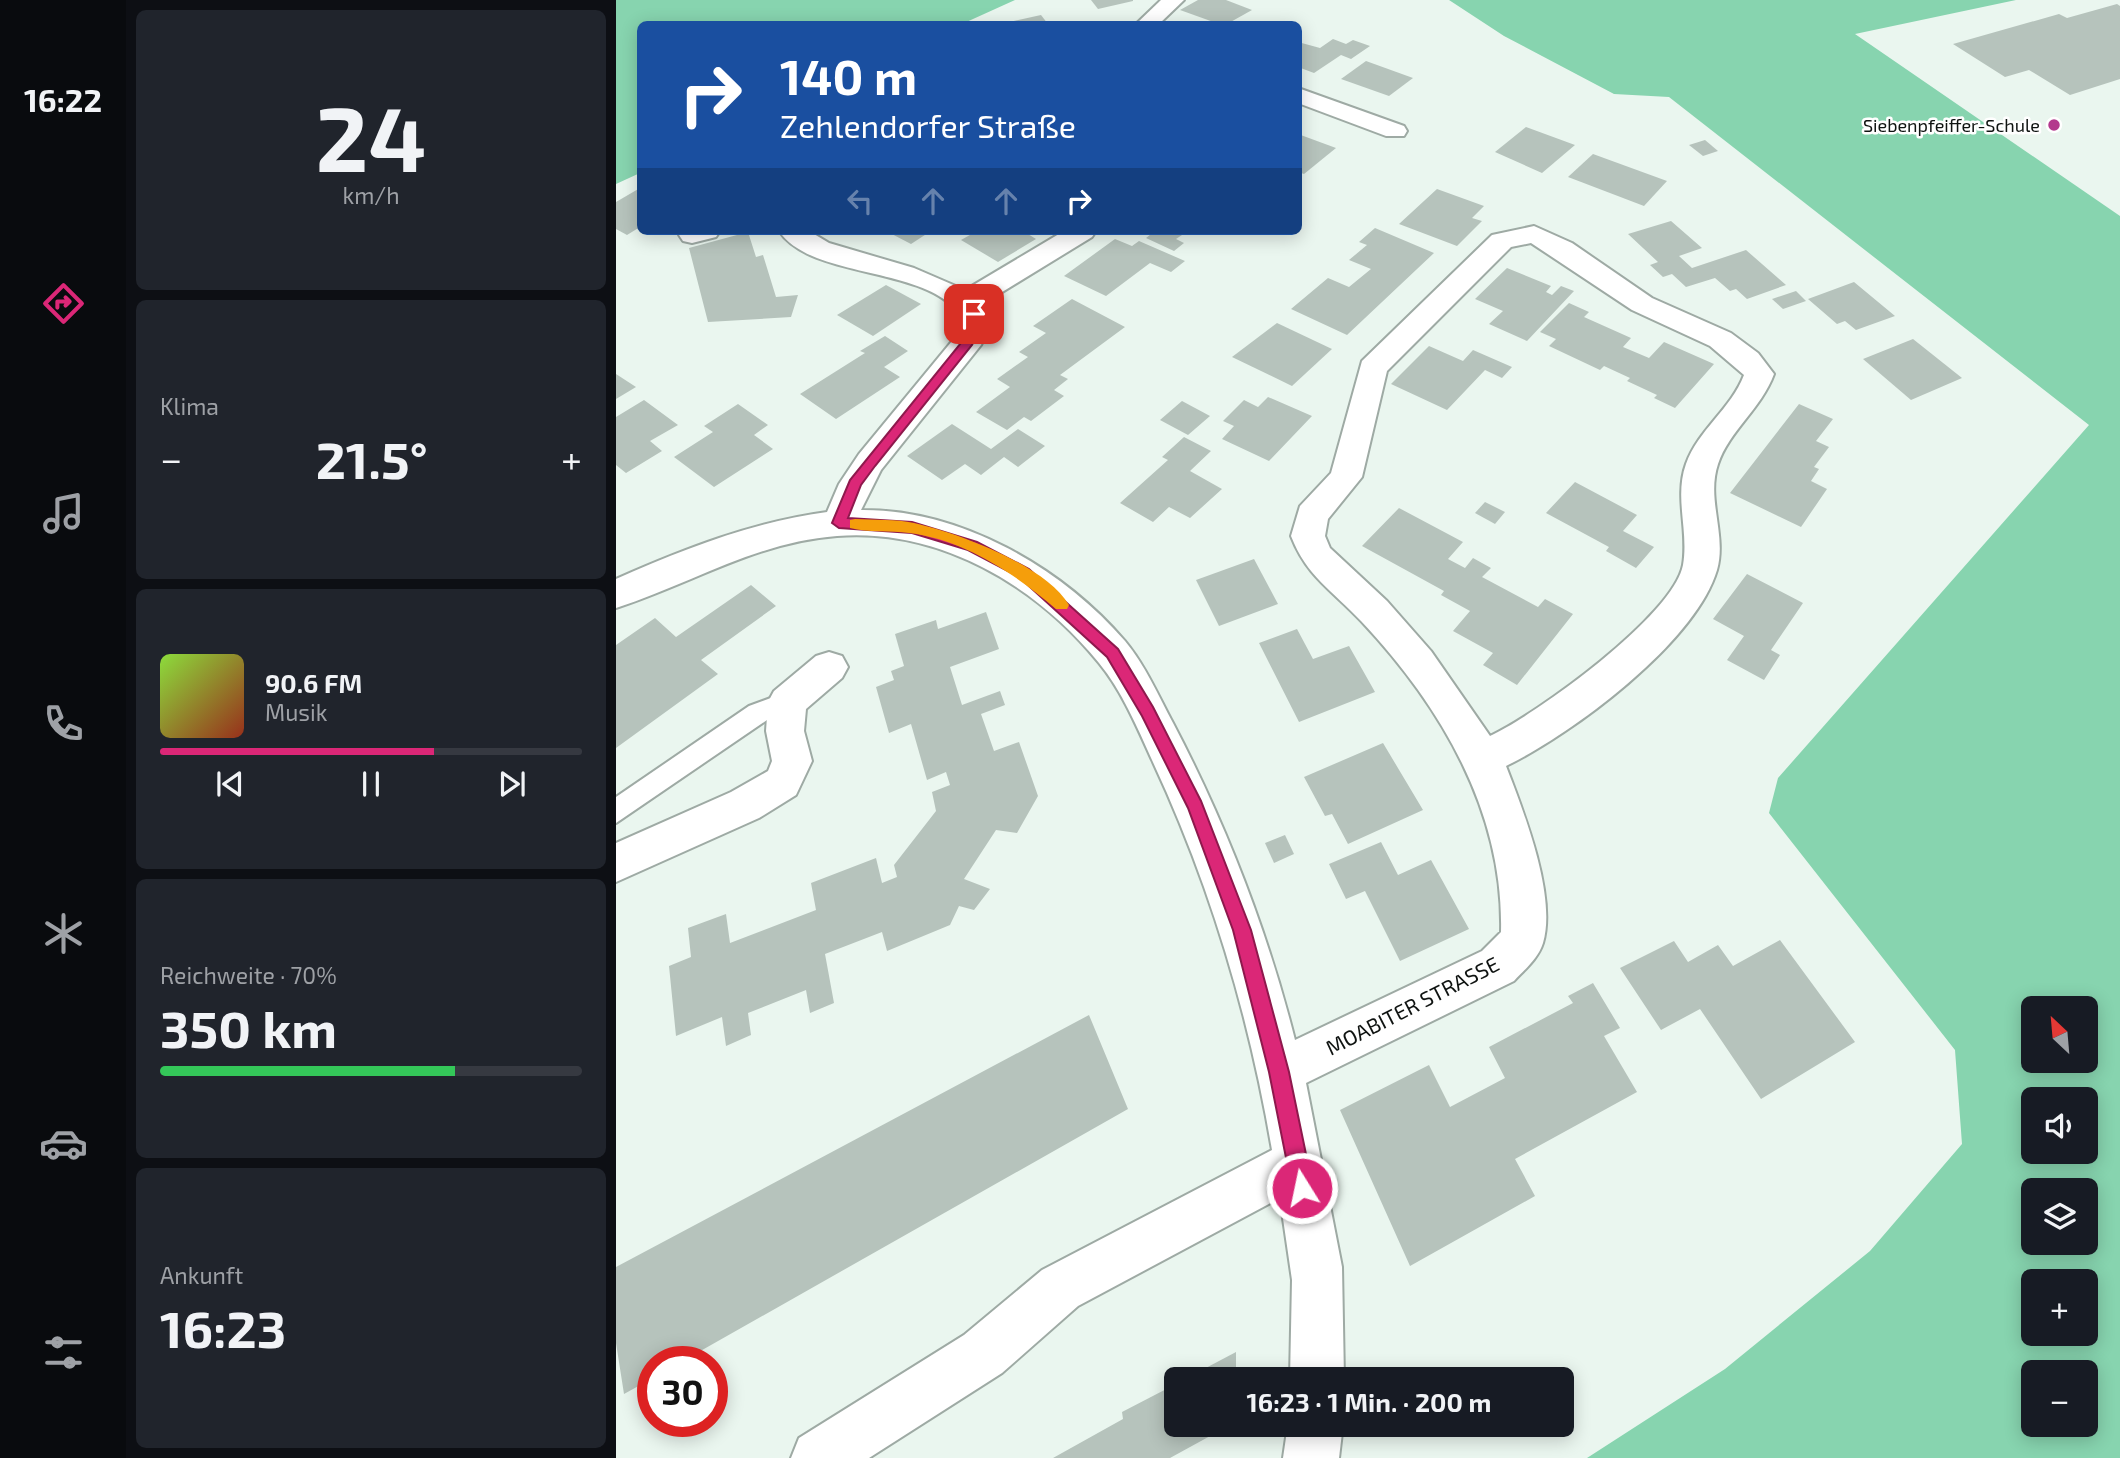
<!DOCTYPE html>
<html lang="de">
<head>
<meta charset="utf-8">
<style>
	body { margin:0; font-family:"Exo 2",sans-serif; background:#20242c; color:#f1f3f6; height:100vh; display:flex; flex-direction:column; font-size:26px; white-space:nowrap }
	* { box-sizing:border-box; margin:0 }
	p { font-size:23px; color:#9ea1a6 }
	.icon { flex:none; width:38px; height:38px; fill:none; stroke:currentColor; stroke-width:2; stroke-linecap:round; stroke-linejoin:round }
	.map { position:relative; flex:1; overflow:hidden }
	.side { display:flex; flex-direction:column; gap:10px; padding:10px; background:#0d0f14; width:490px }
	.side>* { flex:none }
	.guide { position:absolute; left:21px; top:21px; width:665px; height:214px; border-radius:10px; box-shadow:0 4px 18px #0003; background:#1a4fa0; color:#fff; overflow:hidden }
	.needle { width:46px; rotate:334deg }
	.fabs { position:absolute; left:1405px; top:996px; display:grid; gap:14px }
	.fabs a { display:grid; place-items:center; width:77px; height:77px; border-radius:10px; background:#171b24; box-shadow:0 4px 18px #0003; font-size:35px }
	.speed { position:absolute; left:21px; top:1346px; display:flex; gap:14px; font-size:35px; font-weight:700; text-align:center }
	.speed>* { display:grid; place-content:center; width:91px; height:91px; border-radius:50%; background:#171b24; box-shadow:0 4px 18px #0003; line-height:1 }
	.speed .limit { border:10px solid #d22; background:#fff; color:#111 }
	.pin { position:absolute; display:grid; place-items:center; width:60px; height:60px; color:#fff; margin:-30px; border-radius:14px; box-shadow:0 4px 10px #0006 }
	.me { position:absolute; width:77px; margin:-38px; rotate:350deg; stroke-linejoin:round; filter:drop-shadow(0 0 5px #0008) }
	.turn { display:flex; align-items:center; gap:24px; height:147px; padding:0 28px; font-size:32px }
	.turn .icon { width:91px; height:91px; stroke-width:2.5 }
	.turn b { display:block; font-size:49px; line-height:60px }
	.lanes { display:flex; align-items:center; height:66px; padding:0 28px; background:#0003; justify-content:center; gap:35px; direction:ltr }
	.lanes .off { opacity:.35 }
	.big { font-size:52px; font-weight:700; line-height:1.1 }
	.side .card { flex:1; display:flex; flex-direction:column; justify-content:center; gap:10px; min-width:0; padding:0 24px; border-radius:10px; background:#20242c }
	.side .dial { align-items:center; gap:0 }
	.dial b { font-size:91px; line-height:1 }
	.song { display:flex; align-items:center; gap:21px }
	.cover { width:84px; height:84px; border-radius:10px; background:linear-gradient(135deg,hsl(90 70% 55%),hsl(10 70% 35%)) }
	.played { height:7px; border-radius:4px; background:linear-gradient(90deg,#db2777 65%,#363941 65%) }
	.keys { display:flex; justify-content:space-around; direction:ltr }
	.heat { display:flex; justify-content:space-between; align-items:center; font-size:38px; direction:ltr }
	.charge { height:10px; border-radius:5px; background:linear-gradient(90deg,#34c759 70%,#363941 0) }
	.trip { position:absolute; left:548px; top:1367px; width:410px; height:70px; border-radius:10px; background:#171b24; box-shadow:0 4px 18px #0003; font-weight:700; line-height:70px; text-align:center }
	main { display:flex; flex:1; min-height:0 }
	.tab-bar { display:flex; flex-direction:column; width:126px; justify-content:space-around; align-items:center; background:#090b0e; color:#9ea1a6 }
	.tab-bar .icon { width:49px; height:49px }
	.tab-bar .current { color:#db2777 }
	.tab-bar b { font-size:32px; color:#f1f3f6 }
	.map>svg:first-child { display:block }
	.green { fill:#87d4af; fill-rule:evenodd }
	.building { fill:#b6c3bc }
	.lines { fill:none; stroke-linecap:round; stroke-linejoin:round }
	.lane-casing { stroke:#9eaaa4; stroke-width:4 }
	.street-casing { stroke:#9eaaa4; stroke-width:4 }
	.lane { fill:#fff; fill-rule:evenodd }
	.street { fill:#fff; fill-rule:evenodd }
	.route { fill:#db2777; stroke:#8e194d; stroke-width:2 }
	.slow { fill:#f59e0b }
	.poi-dot { fill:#b3398d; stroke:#fff; stroke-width:2.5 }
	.labels { text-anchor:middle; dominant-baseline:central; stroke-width:5; stroke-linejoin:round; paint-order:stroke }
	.far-poi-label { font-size:18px; fill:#0f1311; stroke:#fff; text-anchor:end }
	.street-label { font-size:21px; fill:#0f1311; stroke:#fff }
</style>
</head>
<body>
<main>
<nav class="tab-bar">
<b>16:22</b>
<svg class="icon current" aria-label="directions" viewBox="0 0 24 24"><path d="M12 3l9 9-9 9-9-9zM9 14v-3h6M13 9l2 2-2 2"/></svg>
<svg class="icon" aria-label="music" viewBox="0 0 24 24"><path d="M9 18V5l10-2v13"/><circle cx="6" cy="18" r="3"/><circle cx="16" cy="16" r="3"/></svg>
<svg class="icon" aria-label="phone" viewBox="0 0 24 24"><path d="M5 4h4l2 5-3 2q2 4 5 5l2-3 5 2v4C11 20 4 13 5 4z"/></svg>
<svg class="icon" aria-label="climate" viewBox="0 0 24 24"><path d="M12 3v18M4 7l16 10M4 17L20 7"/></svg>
<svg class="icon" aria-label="car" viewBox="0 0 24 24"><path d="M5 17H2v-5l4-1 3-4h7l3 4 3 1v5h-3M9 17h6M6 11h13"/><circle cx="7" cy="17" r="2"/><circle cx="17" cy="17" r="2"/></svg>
<svg class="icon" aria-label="filters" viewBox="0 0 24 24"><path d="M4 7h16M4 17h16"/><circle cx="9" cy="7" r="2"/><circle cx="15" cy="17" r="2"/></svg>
</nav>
<section class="side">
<div class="card dial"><b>24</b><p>km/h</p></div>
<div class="card"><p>Klima</p>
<div class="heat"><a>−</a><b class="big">21.5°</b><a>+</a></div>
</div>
<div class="card">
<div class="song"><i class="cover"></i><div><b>90.6 FM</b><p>Musik</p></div></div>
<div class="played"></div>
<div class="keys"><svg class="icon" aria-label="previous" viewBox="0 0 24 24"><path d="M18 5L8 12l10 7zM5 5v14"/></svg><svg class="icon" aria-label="pause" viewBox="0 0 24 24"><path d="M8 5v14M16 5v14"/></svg><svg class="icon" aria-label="next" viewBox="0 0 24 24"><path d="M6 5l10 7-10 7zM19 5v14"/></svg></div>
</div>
<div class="card"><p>Reichweite · 70%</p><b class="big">350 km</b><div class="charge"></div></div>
<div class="card"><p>Ankunft</p><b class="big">16:23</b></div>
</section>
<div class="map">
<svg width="1504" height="1458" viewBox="0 0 1504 1458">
	<rect width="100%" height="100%" fill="#eaf6ef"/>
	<!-- green -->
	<g class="green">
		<path d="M0,0H399L346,24H24V173L0,184Z"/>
		<path d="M833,0H1400L1239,34L1504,216V1458H971L1109,1369L1254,1251L1346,1144L1339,1050L1153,813L1162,778L1473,425L1053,97L998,94L888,36ZM1418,1008H1470V1060H1418ZM1418,1099H1470V1152H1418ZM1418,1190H1470V1242H1418ZM1418,1281H1470V1334H1418ZM1418,1372H1470V1424H1418Z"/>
	</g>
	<!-- building -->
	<g class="building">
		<path d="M475,0H517V1L482,9Z"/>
		<path d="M582,0H610L636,10L611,24H603L564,10Z"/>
		<path d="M1501,4L1504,6V79L1454,95L1413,70L1389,77L1337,44L1443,14L1451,18Z"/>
		<path d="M425,15L432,24H389V23Z"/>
		<path d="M717,39L730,44L737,40L754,46L735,59L725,55L698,73L682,67V42L704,48Z"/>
		<path d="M750,61L797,78L773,96L725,79Z"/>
		<path d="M910,127L959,145L926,173L879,152Z"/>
		<path d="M682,134L720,148L688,174L682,172Z"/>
		<path d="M1089,140L1102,151L1087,156L1073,145Z"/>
		<path d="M977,154L1051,181L1028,206L952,177Z"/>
		<path d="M24,188V227L11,235L0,229V202Z"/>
		<path d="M821,189L868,206L856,218L866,221L841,246L783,224Z"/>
		<path d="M1055,221L1086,248L1063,256L1076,268L1130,250L1170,285L1131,299L1120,289L1114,291L1099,278L1070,287L1056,274L1047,277L1034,265L1042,262L1012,234Z"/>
		<path d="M759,228L818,253L731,335L675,309L712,278L733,287L755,269L733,260L751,245L743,242Z"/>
		<path d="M270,231H315L295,244Z"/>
		<path d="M361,231H407L420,239L382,262L345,240Z"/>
		<path d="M539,231H572L560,239L568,243L558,251L530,238Z"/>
		<path d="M132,232L140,257L147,255L160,297L182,295L175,317L92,322L73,248Z"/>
		<path d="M499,239L516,246L523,241L569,261L555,272L534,263L490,296L448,276Z"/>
		<path d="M891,268L935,286L930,292L936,295L945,286L958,291L911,341L873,324L887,311L859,299Z"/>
		<path d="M1238,282L1279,316L1240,330L1229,321L1221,324L1192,299Z"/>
		<path d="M270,285L305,304L257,336L221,315Z"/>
		<path d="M1180,291L1190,301L1167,309L1156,299Z"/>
		<path d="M456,299L509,327L444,375L452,379L438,390L448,396L415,421L408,417L391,430L360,412L394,387L381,379L412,357L403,352L430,333L417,326Z"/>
		<path d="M953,303L973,312L968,317L1015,338L1007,347L1033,358L1048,342L1098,364L1059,408L1038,398L1041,395L1011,381L1014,378L988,366L984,370L933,346L940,339L924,332Z"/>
		<path d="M661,323L716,349L676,386L616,357Z"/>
		<path d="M269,336L292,351L268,367L284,377L220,419L184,394L249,353L244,351Z"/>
		<path d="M1297,339L1346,378L1295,400L1247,359Z"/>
		<path d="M813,346L847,361L857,350L896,367L886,378L869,370L831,410L775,384Z"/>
		<path d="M0,374L20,387L0,399Z"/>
		<path d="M652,397L696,416L653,461L606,439L618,426L607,421L628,400L642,407Z"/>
		<path d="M28,400L62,425L34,441L46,451L10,473L0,465V417Z"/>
		<path d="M566,401L594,416L572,435L544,420Z"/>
		<path d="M122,404L152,425L138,435L157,449L98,487L58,457L97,432L88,426Z"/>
		<path d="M1183,404L1217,419L1200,441L1213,447L1198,467L1203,469L1195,481L1211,489L1185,527L1114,493Z"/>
		<path d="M336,424L375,449L402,429L429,446L402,467L388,457L365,475L349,464L326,480L291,456Z"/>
		<path d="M568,437L595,451L574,471L606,489L574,518L553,507L537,522L504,503L552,460L546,457Z"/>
		<path d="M959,482L1021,515L1007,531L1038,547L1020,568L990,551L993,547L930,513Z"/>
		<path d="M869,502L889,512L879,524L859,513Z"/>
		<path d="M783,508L847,542L832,559L849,568L857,558L875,568L866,577L922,607L929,599L957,614L901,685L867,665L877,653L837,631L854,611L825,595L828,591L746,546Z"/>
		<path d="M638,559L662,604L603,626L580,580Z"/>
		<path d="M1131,574L1187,603L1155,650L1164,655L1148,680L1111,660L1128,636L1097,619Z"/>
		<path d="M135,585L160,606L85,660L102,674L0,748V645L39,618L60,637Z"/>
		<path d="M370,612L383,649L334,667L346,705L384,691L389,705L365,714L378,751L403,742L422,796L401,833L380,830L348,879L374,889L358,910L343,906L334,925L271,951L266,932L209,954L218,1003L194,1013L190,990L132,1013L135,1035L110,1046L106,1017L60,1036L53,966L75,957L72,928L110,914L114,943L200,910L195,883L260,858L266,883L281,877L278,865L320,811L316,792L334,785L330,772L311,780L295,724L273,733L260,687L278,680L275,671L288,666L279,634L320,620L322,629Z"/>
		<path d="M681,629L697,659L733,646L759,692L683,722L643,643Z"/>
		<path d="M767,743L807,810L732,844L716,814L709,816L688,777Z"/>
		<path d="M669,835L678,854L658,863L649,843Z"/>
		<path d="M765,842L782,875L815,860L853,929L784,961L749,891L730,899L713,864Z"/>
		<path d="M1164,940L1239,1042L1145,1099L1084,1009L1045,1030L1004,968L1058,941L1072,962L1102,945L1117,966Z"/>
		<path d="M977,983L1004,1028L988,1036L1021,1092L899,1159L919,1196L794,1266L724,1110L813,1065L834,1107L889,1078L873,1047L957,1003L952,996Z"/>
		<path d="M473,1015L512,1109L65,1362H37V1378L8,1394L0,1343V1267Z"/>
		<path d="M620,1352V1379H569Z"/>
		<path d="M560,1384V1424H616L554,1458H437L507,1419L506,1412Z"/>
	</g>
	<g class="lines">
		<!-- lane casing -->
		<g class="lane-casing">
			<path id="lane" d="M171,692L180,695L183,702L180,709L151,720L0,823V797L133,706Z"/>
		</g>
		<!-- street casing -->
		<g class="street-casing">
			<g id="street">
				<path d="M545,0H568L543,24H520Z"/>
				<path d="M682,88L788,126L791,131L788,136H770L682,103Z"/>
				<path d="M918,226L956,243L1036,298L1115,333L1142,353L1158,374C1145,409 1113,431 1102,464C1090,499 1111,535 1101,570C1079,643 956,734 890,766C907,810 941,896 927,943C922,959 908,970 898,981L690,1083L726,1267L728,1379H674L676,1280L664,1198L462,1306L386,1373L253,1458H175L183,1438L348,1335L426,1270L656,1150C633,1015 594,884 536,760C521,727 506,691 483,663C420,585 323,528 221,536C140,542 75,584 0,608V579C68,549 137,522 211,512L223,484L243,454L341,335L344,315C310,265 196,280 163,231H193L213,243L298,268L349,290L448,231H480L476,237L365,305C376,320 373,330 365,345L265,470L245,510C344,509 445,567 509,641C529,665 542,695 557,723C610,824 651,930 679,1040L866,951L885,932C888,812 825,706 745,621C716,590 691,577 675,536L684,506L715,473L746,361L876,235ZM915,243L1016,310L1094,346L1128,375C1115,409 1082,430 1070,464C1058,497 1073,531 1067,565C1057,616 921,714 874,736L815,651L771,601L714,548L709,536L712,519L746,477L771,371L895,247Z"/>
				<path d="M65,231H104L100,237L76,243L67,241L63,235Z"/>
				<path d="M213,652L226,656L232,667L226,678L190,709L188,731L196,761L180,795L143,818L0,882V843L115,792L152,771L156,761L150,731L152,702L158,691L200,656Z"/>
				<path d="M672,1424H727L723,1458H667Z"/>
			</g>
		</g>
		<!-- lane -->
		<use href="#lane" class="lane"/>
		<!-- street -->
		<use href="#street" class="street"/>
	</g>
	<!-- route -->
	<path class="route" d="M354,311L364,314L365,328L356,345L259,466L245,485L232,518L296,522L361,542L413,569L502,649L537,707L585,801L635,930L673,1072L697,1188L694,1195L686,1198L679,1195L676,1188L653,1072L617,930L572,808L526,716L491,657L403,577L352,550L296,533L223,528L216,523L234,480L345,343L353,328Z"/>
	<!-- slow -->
	<path class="slow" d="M239,519C258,520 280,519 298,523C342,533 429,565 453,605L451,609H440C399,574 349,540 293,533C274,530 253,533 234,528V520Z"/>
	<!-- markers -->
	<circle class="poi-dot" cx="1438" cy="125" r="7"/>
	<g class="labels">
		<!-- far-poi labels -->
		<g class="far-poi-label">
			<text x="1424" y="125">Siebenpfeiffer-Schule</text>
		</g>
		<!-- street labels -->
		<g class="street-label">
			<text transform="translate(796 1005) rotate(-27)">MOABITER STRASSE</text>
		</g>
	</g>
</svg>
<div class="fabs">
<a><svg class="needle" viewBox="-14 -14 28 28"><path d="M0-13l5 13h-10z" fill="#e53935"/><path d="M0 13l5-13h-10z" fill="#9ea1a6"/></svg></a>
<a><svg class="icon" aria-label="sound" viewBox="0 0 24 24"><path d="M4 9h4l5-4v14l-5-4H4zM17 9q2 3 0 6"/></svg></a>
<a><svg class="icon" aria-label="layers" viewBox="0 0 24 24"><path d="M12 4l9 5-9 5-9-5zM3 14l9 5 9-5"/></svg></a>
<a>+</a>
<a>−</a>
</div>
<div class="speed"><div class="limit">30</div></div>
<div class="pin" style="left:358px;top:314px;background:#d93025"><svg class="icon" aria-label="arrive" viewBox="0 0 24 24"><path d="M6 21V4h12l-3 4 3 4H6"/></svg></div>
<svg class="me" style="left:686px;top:1188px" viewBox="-20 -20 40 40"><circle r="17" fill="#db2777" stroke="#fff" stroke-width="3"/><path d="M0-11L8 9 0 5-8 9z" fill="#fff"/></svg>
<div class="trip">16:23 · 1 Min. · 200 m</div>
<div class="guide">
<div class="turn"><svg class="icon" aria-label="right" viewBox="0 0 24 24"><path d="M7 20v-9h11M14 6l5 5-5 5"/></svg><div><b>140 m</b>Zehlendorfer Straße</div></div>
<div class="lanes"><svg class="icon off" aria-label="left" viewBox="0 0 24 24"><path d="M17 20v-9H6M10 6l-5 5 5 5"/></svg><svg class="icon off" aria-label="ahead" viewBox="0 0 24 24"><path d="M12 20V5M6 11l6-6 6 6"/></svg><svg class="icon off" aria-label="ahead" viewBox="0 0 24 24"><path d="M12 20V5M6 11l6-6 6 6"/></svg><svg class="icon" aria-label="right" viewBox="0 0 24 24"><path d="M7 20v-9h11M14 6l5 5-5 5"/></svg></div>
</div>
</div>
</main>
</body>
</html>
